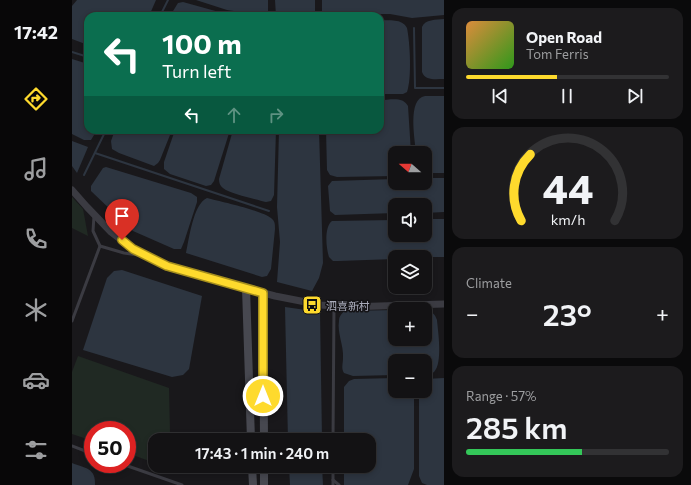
<!DOCTYPE html>
<html lang="en">
<head>
<meta charset="utf-8">
<style>
	body { margin:0; font-family:Commissioner,"Noto Sans SC",sans-serif; background:#1c1b1d; color:#f1f3f6; height:100vh; display:flex; flex-direction:column; font-size:15px; white-space:nowrap }
	* { box-sizing:border-box; margin:0 }
	p { font-size:13px; color:#9d9ea0 }
	.icon { flex:none; width:22px; height:22px; fill:none; stroke:currentColor; stroke-width:2; stroke-linecap:round; stroke-linejoin:round }
	.map { position:relative; flex:1; overflow:hidden }
	.details { display:flex; flex-direction:column; gap:8px; padding:8px; background:#0a0a0b; width:247px }
	.details>* { flex:none }
	.hud { position:absolute; left:12px; top:12px; width:300px; height:122px; border-radius:12px; box-shadow:0 2px 6px #0003,0 0 0 1px #323234; background:#0b6e4f; color:#fff; overflow:hidden }
	.needle { width:26px; rotate:290deg }
	.tools { position:absolute; left:316px; top:146px; display:grid; gap:8px }
	.tools a { display:grid; place-items:center; width:44px; height:44px; border-radius:8px; background:#131214; box-shadow:0 2px 6px #0003,0 0 0 1px #323234; font-size:20px }
	.speed { position:absolute; left:12px; top:421px; display:flex; gap:8px; font-size:20px; font-weight:700; text-align:center }
	.speed>* { display:grid; place-content:center; width:52px; height:52px; border-radius:50%; background:#131214; box-shadow:0 2px 6px #0003,0 0 0 1px #323234; line-height:1 }
	.speed .limit { border:6px solid #d22; background:#fff; color:#111 }
	.pin { position:absolute; display:grid; place-items:center; width:34px; height:34px; color:#fff; margin:-41px -17px; border-radius:50% 50% 50% 0; rotate:-45deg; box-shadow:0 0 4px #0007 }
	.pin .icon { rotate:45deg }
	.me { position:absolute; width:44px; margin:-22px; rotate:0deg; stroke-linejoin:round; filter:drop-shadow(0 0 3px #0008) }
	.turn { display:flex; align-items:center; gap:14px; height:84px; padding:0 12px; font-size:18px }
	.turn .icon { width:52px; height:52px; stroke-width:2.5 }
	.turn b { display:block; font-size:28px; line-height:34px }
	.lanes { display:flex; align-items:center; height:38px; padding:0 12px; background:#0003; justify-content:center; gap:20px; direction:ltr }
	.lanes .off { opacity:.35 }
	.big { font-size:30px; font-weight:600; line-height:1.1 }
	.details .tile { flex:1; display:flex; flex-direction:column; justify-content:center; gap:6px; min-width:0; padding:0 14px; border-radius:12px; background:#1c1b1d }
	.details .dial { align-items:center; gap:0 }
	.dial svg { height:104px; overflow:visible; fill:none; stroke:#323234; stroke-width:7; stroke-linecap:round; text-anchor:middle }
	.dial text { fill:#f1f3f6; stroke:none }
	.song { display:flex; align-items:center; gap:12px }
	.cover { width:48px; height:48px; border-radius:6px; background:linear-gradient(135deg,hsl(30 70% 55%),hsl(110 70% 35%)) }
	.played { height:4px; border-radius:2px; background:linear-gradient(90deg,#feda2d 45%,#323234 45%) }
	.keys { display:flex; justify-content:space-around; direction:ltr }
	.heat { display:flex; justify-content:space-between; align-items:center; font-size:22px; direction:ltr }
	.charge { height:6px; border-radius:3px; background:linear-gradient(90deg,#34c759 57%,#323234 0) }
	.trip { position:absolute; left:76px; top:433px; width:228px; height:40px; border-radius:12px; background:#131214; box-shadow:0 2px 6px #0003,0 0 0 1px #323234; font-weight:600; line-height:40px; text-align:center }
	main { display:flex; flex:1; min-height:0 }
	.menu { display:flex; flex-direction:column; width:72px; justify-content:space-around; align-items:center; background:#080708; color:#9d9ea0 }
	.menu .icon { width:28px; height:28px }
	.menu .active { color:#feda2d }
	.menu b { font-size:18px; color:#f1f3f6 }
	.map>svg:first-child { display:block }
	.green { fill:#202923 }
	.water { fill:#2d3540 }
	.lines { fill:none; stroke-linecap:round; stroke-linejoin:round }
	.stream { stroke:#2d3540; stroke-width:2 }
	.service { stroke:#3b3b42; stroke-width:3 }
	.tertiary { stroke:#3b3b42; stroke-width:7 }
	.secondary { stroke:#474850; stroke-width:8 }
	.route-casing { stroke:#a58e1d; stroke-width:10 }
	.route { stroke:#feda2d; stroke-width:7 }
	.labels { text-anchor:middle; dominant-baseline:central; stroke-width:3; stroke-linejoin:round; paint-order:stroke }
	.poi-label { font-size:11px; fill:#aaacbb; stroke:#141316; text-anchor:start }
</style>
</head>
<body>
<main>
<nav class="menu">
<b>17:42</b>
<svg class="icon active" aria-label="directions" viewBox="0 0 24 24"><path d="M12 3l9 9-9 9-9-9zM9 14v-3h6M13 9l2 2-2 2"/></svg>
<svg class="icon" aria-label="music" viewBox="0 0 24 24"><path d="M9 18V5l10-2v13"/><circle cx="6" cy="18" r="3"/><circle cx="16" cy="16" r="3"/></svg>
<svg class="icon" aria-label="phone" viewBox="0 0 24 24"><path d="M5 4h4l2 5-3 2q2 4 5 5l2-3 5 2v4C11 20 4 13 5 4z"/></svg>
<svg class="icon" aria-label="climate" viewBox="0 0 24 24"><path d="M12 3v18M4 7l16 10M4 17L20 7"/></svg>
<svg class="icon" aria-label="car" viewBox="0 0 24 24"><path d="M5 17H2v-5l4-1 3-4h7l3 4 3 1v5h-3M9 17h6M6 11h13"/><circle cx="7" cy="17" r="2"/><circle cx="17" cy="17" r="2"/></svg>
<svg class="icon" aria-label="filters" viewBox="0 0 24 24"><path d="M4 7h16M4 17h16"/><circle cx="9" cy="7" r="2"/><circle cx="15" cy="17" r="2"/></svg>
</nav>
<div class="map">
<svg width="372" height="485" viewBox="0 0 372 485">
	<rect width="100%" height="100%" fill="#19181b"/>
	<!-- green -->
	<g class="green">
		<path d="M0,197L11,209L16,236L0,228Z"/>
		<path d="M6,356L97,388L98,432L95,440H83V463L55,453V430H21V441L0,434V372Z"/>
	</g>
	<!-- water -->
	<g class="water">
		<path d="M5,0H84L77,16H16V45L0,39V6Z"/>
		<path d="M124,0H196V16L155,10Z"/>
		<path d="M203,0H243V16H204Z"/>
		<path d="M250,0H372V15L340,18L318,14H257L253,13L250,11Z"/>
		<path d="M111,2L147,12L151,16H98L106,3Z"/>
		<path d="M372,19V79C364,79 353,81 350,72V27C353,19 364,20 372,19Z"/>
		<path d="M308,20C317,21 330,18 335,28C338,43 340,78 335,92L331,94H308Z"/>
		<path d="M0,59L16,64V130H25L19,140H12L0,134Z"/>
		<path d="M353,96H372V173H353V153H344C343,139 335,99 353,96Z"/>
		<path d="M308,100C318,100 331,96 336,106L339,153H323V176L265,177L258,175L255,170L254,130H308Z"/>
		<path d="M43,130H100L88,160L86,163L82,166L47,153L40,149L39,141Z"/>
		<path d="M103,130H158L142,181L139,185L134,186L98,174L92,169V162Z"/>
		<path d="M161,130H204L202,195L199,201L194,202C184,199 158,194 151,188C148,186 147,183 147,179Z"/>
		<path d="M207,130H247L251,263L247,278L240,291L205,282L208,242L205,207Z"/>
		<path d="M0,141L16,147L5,173L0,166Z"/>
		<path d="M34,167L119,193L125,197V202L112,242L109,249H102L61,231L19,191V186L31,168Z"/>
		<path d="M353,178H372V212L353,213V205H323V213L263,215L258,211L256,186L260,181L323,179V183H353Z"/>
		<path d="M135,198L139,199C151,202 191,211 199,218C203,221 203,224 203,229L199,269L195,276L190,277L114,253C117,240 121,204 135,198Z"/>
		<path d="M353,219H372V257H323V259L266,261H261L257,257C254,248 252,227 260,221L323,220V235H353Z"/>
		<path d="M50,270L130,296L117,369L111,375L100,377L11,350L35,278L42,271Z"/>
		<path d="M213,307L248,312L250,440H216Z"/>
		<path d="M323,310V339H353V310C360,311 363,314 365,320C366,332 371,363 362,372C359,374 357,374 353,374V361H323V375L281,376L272,373C269,368 271,364 271,358C272,346 265,333 267,321C267,316 270,313 273,311Z"/>
		<path d="M323,378V391H342V469L336,485H272V466H297V440H272V387L277,381L282,379Z"/>
		<path d="M372,378V485H355L350,483L347,476V391H353V379Z"/>
		<path d="M0,463C13,468 24,468 23,485H0Z"/>
		<path d="M217,466H250L251,485H218Z"/>
	</g>
	<g class="lines">
		<!-- stream -->
		<g class="stream">
			<path d="M88,16L96,0"/>
			<path d="M342,28L343,88H372"/>
			<path d="M0,52L16,57"/>
			<path d="M23,153L197,211"/>
			<path d="M12,175L34,130"/>
		</g>
		<!-- service -->
		<g class="service">
			<path d="M22,216L21,231L28,246L52,253L66,255"/>
			<path d="M0,321L28,246"/>
			<path d="M261,440L262,306"/>
			<path d="M0,446L21,454"/>
			<path d="M50,464L110,485"/>
			<path d="M261,480L267,485"/>
			<path d="M261,485V466"/>
		</g>
		<!-- tertiary -->
		<path class="tertiary" d="M0,190L15,207L39,232L61,249L95,267L203,296L249,305L275,307L372,304"/>
		<!-- secondary -->
		<g class="secondary">
			<path d="M174,288L179,440"/>
			<path d="M191,293L192,440"/>
			<path d="M180,466L181,485"/>
			<path d="M192,466V485"/>
		</g>
	</g>
	<g class="lines">
		<!-- route casing -->
		<g class="route-casing">
			<path id="route" d="M50,240L61,249L95,266L191,293V396"/>
		</g>
		<!-- route -->
		<use href="#route" class="route"/>
	</g>
	<!-- icons -->
	<defs>
		<g id="bus-square" transform="scale(1)"><rect x="-9" y="-9" width="18" height="18" rx="4" fill="#feda2d" stroke="#141316"/><path d="M-5-6H5V4H4V6H2V4H-2V6H-4V4H-5ZM-3.5-4V0h7V-4ZM-3.5 1.2v1.5H-2V1.2ZM2 1.2v1.5H3.5V1.2Z" fill="#111"/></g>
	</defs>
	<g fill-rule="evenodd">
		<use href="#bus-square" x="240" y="305"/>
	</g>
	<g class="labels">
		<!-- poi labels -->
		<g class="poi-label">
			<text x="254" y="305">泗喜新村</text>
		</g>
	</g>
</svg>
<div class="tools">
<a><svg class="needle" viewBox="-14 -14 28 28"><path d="M0-13l5 13h-10z" fill="#e53935"/><path d="M0 13l5-13h-10z" fill="#9d9ea0"/></svg></a>
<a><svg class="icon" aria-label="sound" viewBox="0 0 24 24"><path d="M4 9h4l5-4v14l-5-4H4zM17 9q2 3 0 6"/></svg></a>
<a><svg class="icon" aria-label="layers" viewBox="0 0 24 24"><path d="M12 4l9 5-9 5-9-5zM3 14l9 5 9-5"/></svg></a>
<a>+</a>
<a>−</a>
</div>
<div class="speed"><div class="limit">50</div></div>
<div class="pin" style="left:50px;top:240px;background:#d93025"><svg class="icon" aria-label="arrive" viewBox="0 0 24 24"><path d="M6 21V4h12l-3 4 3 4H6"/></svg></div>
<svg class="me" style="left:191px;top:396px" viewBox="-20 -20 40 40"><circle r="17" fill="#feda2d" stroke="#fff" stroke-width="3"/><path d="M0-11L8 9 0 5-8 9z" fill="#fff"/></svg>
<div class="trip">17:43 · 1 min · 240 m</div>
<div class="hud">
<div class="turn"><svg class="icon" aria-label="left" viewBox="0 0 24 24"><path d="M17 20v-9H6M10 6l-5 5 5 5"/></svg><div><b>100 m</b>Turn left</div></div>
<div class="lanes"><svg class="icon" aria-label="left" viewBox="0 0 24 24"><path d="M17 20v-9H6M10 6l-5 5 5 5"/></svg><svg class="icon off" aria-label="ahead" viewBox="0 0 24 24"><path d="M12 20V5M6 11l6-6 6 6"/></svg><svg class="icon off" aria-label="right" viewBox="0 0 24 24"><path d="M7 20v-9h11M14 6l5 5-5 5"/></svg></div>
</div>
</div>
<section class="details">
<div class="tile">
<div class="song"><i class="cover"></i><div><b>Open Road</b><p>Tom Ferris</p></div></div>
<div class="played"></div>
<div class="keys"><svg class="icon" aria-label="previous" viewBox="0 0 24 24"><path d="M18 5L8 12l10 7zM5 5v14"/></svg><svg class="icon" aria-label="pause" viewBox="0 0 24 24"><path d="M8 5v14M16 5v14"/></svg><svg class="icon" aria-label="next" viewBox="0 0 24 24"><path d="M6 5l10 7-10 7zM19 5v14"/></svg></div>
</div>
<div class="tile dial"><svg viewBox="0 0 100 80">
<path d="M14 69A42 42 0 1 1 86 69"/>
<path d="M14 69A42 42 0 0 1 21 18" stroke="#feda2d"/>
<text x="50" y="56" font-size="32" font-weight="700">44</text>
<text x="50" y="72" font-size="11">km/h</text>
</svg></div>
<div class="tile"><p>Climate</p>
<div class="heat"><a>−</a><b class="big">23°</b><a>+</a></div>
</div>
<div class="tile"><p>Range · 57%</p><b class="big">285 km</b><div class="charge"></div></div>
</section>
</main>
</body>
</html>
